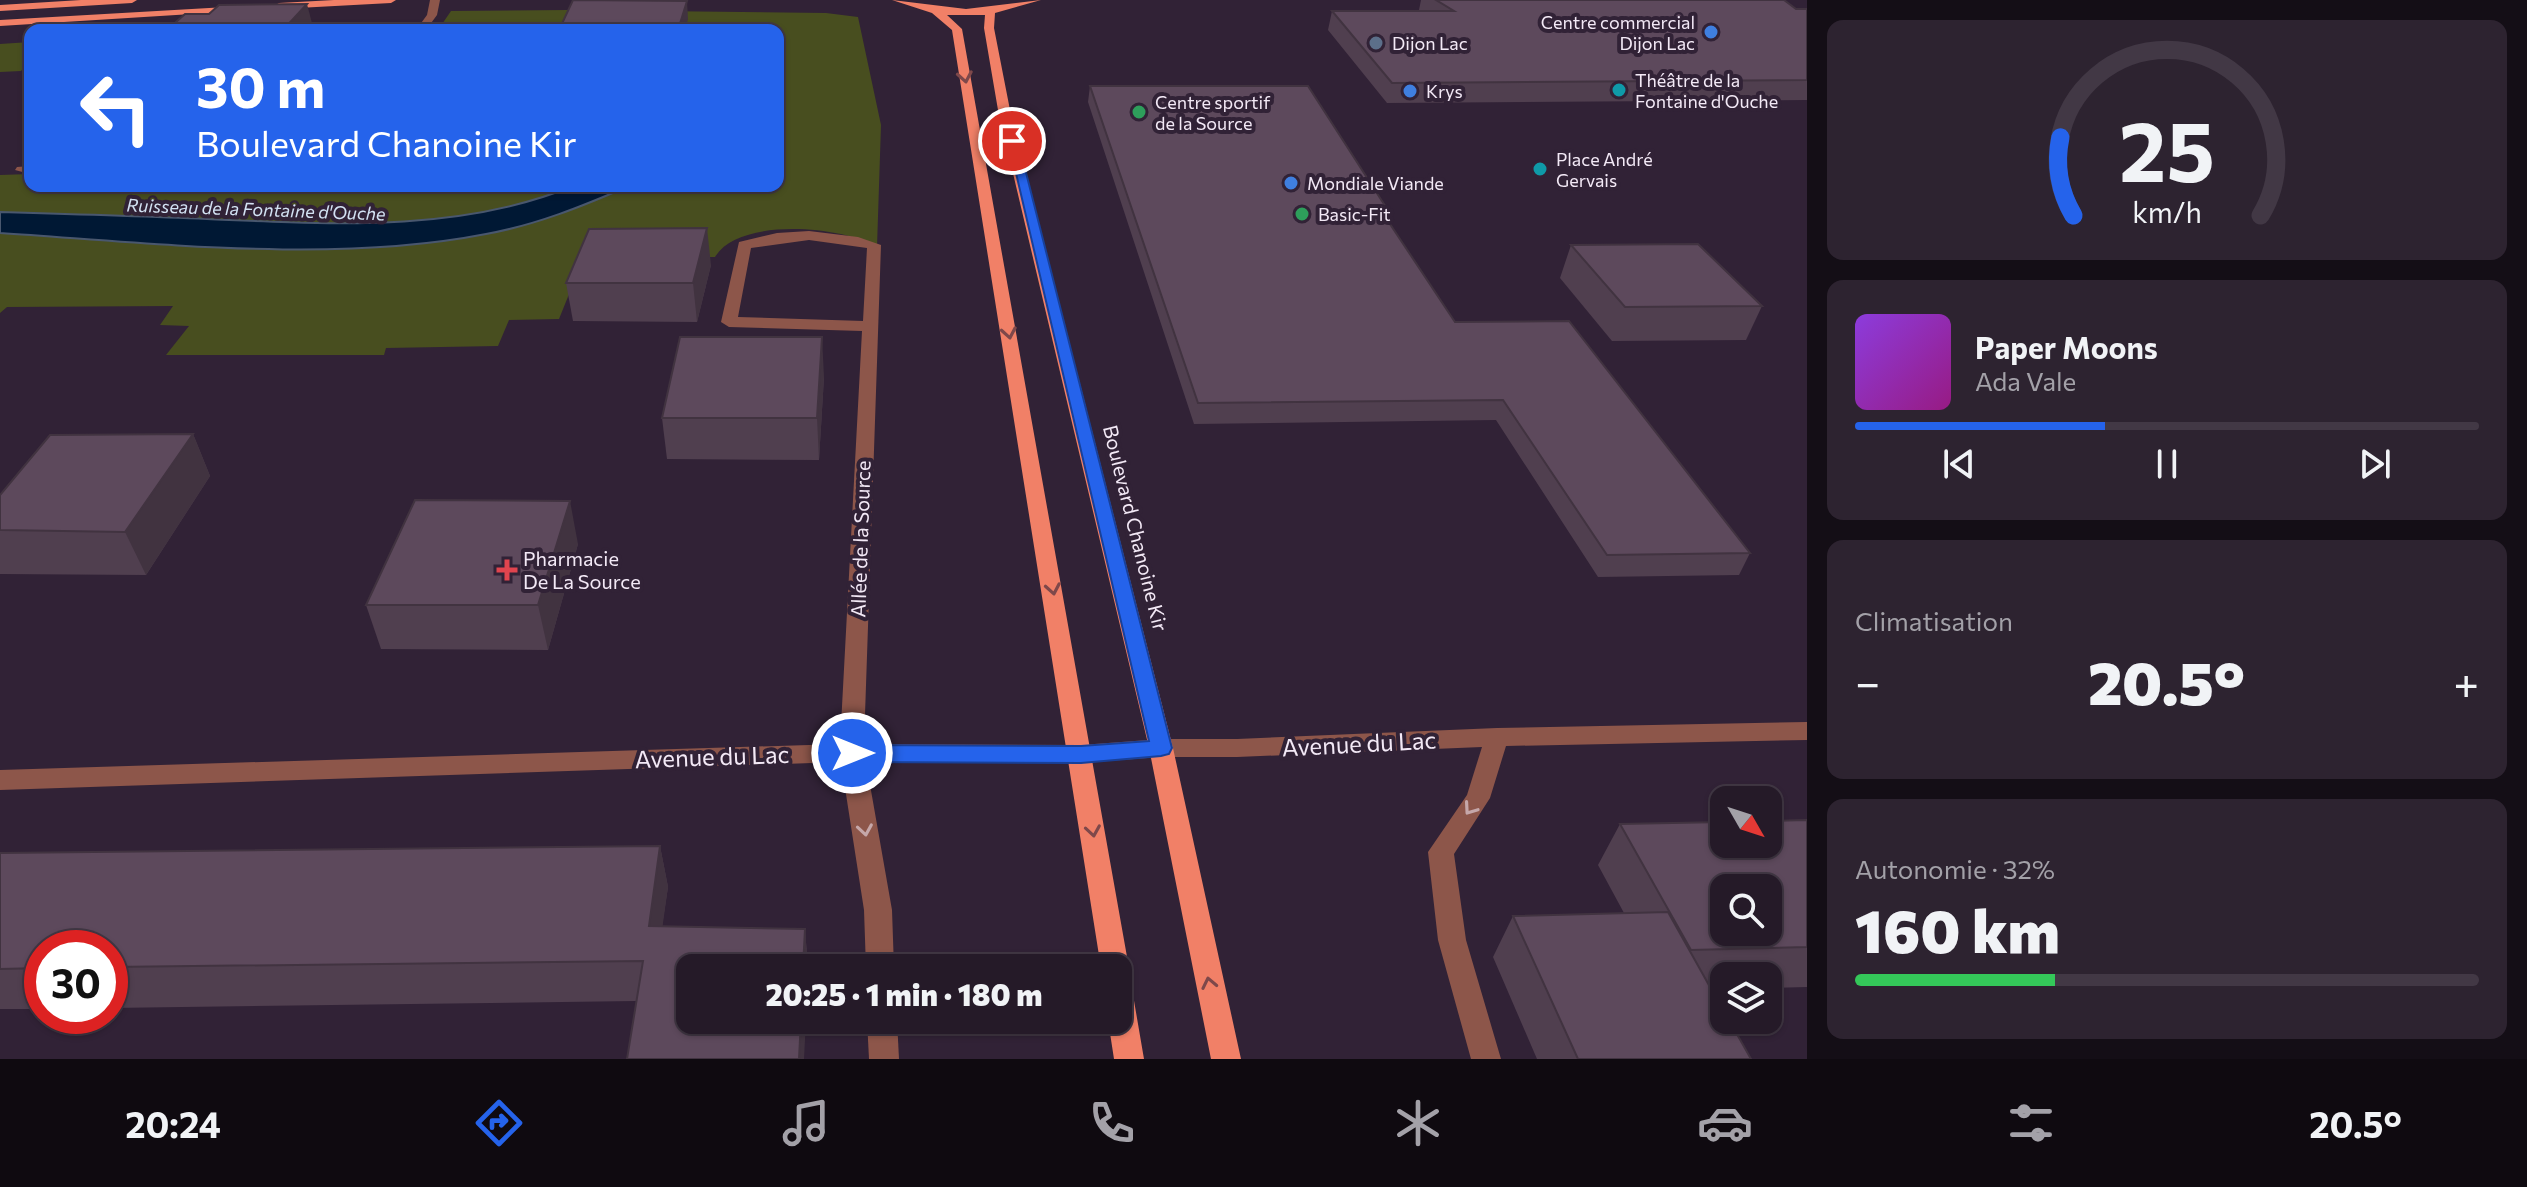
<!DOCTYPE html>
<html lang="fr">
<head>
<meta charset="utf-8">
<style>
	body { margin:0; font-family:Commissioner,sans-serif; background:#2d2330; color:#f1f3f6; height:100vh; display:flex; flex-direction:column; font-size:30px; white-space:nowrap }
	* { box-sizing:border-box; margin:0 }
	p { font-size:26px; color:#a3a1a8 }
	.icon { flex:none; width:44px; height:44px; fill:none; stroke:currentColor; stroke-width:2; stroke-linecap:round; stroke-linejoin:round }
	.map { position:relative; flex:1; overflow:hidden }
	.panel { display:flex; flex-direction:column; gap:20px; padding:20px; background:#140e16; width:720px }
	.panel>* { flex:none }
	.top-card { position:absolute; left:24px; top:24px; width:760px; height:168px; border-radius:16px; box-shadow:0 2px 6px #0004,0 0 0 2px #423845; background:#2563eb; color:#fff; overflow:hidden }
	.needle { width:52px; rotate:129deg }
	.tools { position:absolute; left:1710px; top:786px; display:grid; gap:16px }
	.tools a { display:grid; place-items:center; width:72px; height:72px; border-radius:16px; background:#251a28; box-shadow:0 2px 6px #0004,0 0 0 2px #423845; font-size:40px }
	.speed { position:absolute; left:24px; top:930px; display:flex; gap:16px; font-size:40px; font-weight:700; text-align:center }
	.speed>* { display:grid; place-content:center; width:104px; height:104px; border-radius:50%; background:#251a28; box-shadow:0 2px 6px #0004,0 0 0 2px #423845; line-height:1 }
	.speed .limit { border:12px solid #d22; background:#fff; color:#111 }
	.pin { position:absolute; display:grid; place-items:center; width:68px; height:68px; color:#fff; margin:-34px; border:4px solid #fff; border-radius:50%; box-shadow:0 2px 8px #0007 }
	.me { position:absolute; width:88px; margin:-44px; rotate:90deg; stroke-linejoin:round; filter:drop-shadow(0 0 6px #0008) }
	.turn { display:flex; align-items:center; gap:28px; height:168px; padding:0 40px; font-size:36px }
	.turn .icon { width:104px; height:104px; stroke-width:2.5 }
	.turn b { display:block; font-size:56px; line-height:68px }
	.big { font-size:60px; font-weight:800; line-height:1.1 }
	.panel .tile { flex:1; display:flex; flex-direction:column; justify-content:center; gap:12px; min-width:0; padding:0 28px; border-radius:16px; background:#2d2330 }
	.panel .dial { align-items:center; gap:0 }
	.dial svg { height:208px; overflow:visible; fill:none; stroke:#423845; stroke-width:7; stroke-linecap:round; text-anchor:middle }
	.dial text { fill:#f1f3f6; stroke:none }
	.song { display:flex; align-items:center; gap:24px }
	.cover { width:96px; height:96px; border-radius:12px; background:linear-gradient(135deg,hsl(270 70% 55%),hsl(310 70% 35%)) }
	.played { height:8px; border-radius:4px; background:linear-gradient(90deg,#2563eb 40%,#423845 40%) }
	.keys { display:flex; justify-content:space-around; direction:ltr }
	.heat { display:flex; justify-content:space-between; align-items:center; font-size:44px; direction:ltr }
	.charge { height:12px; border-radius:6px; background:linear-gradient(90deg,#34c759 32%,#423845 0) }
	.trip { position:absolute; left:676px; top:954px; width:456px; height:80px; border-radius:16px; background:#251a28; box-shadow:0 2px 6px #0004,0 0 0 2px #423845; font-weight:800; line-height:80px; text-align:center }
	.dock { display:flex; height:128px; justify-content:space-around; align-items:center; background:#0f0a10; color:#a3a1a8 }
	.dock .icon { width:56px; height:56px }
	.dock .current { color:#2563eb }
	.dock b { font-size:36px; color:#f1f3f6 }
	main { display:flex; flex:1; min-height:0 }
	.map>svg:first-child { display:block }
	.green { fill:#484e1f }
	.water { fill:#001834; stroke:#49576e; stroke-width:2 }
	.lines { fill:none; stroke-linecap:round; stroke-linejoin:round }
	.minor { fill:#8d564a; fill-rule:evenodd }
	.major { fill:#f18067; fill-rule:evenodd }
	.wall { fill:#503f4f }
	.shaded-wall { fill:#413340 }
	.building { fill:#5d495c; stroke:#413340; stroke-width:2; fill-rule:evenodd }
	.oneway { stroke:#7e484a }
	.oneway2 { stroke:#c5a7a9 }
	.route { fill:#2563eb; stroke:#184099; stroke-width:2 }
	.shop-dot { fill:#3f7fe0; stroke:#312236; stroke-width:3 }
	.service-dot { fill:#5c6f8a; stroke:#312236; stroke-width:3 }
	.culture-dot { fill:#0f9aa8; stroke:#312236; stroke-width:3 }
	.leisure-dot { fill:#2e9e5b; stroke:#312236; stroke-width:3 }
	.health-dot { fill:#e0444e; stroke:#312236; stroke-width:3 }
	.labels { text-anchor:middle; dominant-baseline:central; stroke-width:8; stroke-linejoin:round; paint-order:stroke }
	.far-poi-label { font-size:18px; fill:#f3e9f6; stroke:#312236; text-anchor:start }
	.far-water-label { font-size:18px; font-style:italic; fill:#d3e2f3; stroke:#312236 }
	.street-label { font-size:20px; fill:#f3e9f6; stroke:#312236 }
	.poi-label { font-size:20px; fill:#f3e9f6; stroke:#312236; text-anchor:start }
	.near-street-label { font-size:24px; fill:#f3e9f6; stroke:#312236 }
</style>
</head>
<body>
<main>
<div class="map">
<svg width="1807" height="1059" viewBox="0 0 1807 1059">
	<rect width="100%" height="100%" fill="#312236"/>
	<!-- green -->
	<g class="green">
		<path d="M568,10L826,13L858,17L881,125L877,247C842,226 739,217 715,257H584L559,319L509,320L498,346L386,348L384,355H166L189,326L160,325L173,306L7,307L0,313V175L30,174V186H778V30H438L451,11Z"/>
		<path d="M30,42V61L21,71L0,72V44Z"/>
	</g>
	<!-- water -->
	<path class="water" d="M573,186H629C583,206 536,225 486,234C333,264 154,243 0,233V212C69,214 138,216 207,219C328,224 459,233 573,186Z"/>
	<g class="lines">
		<!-- minor -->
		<g class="minor">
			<path d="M430,0H440L437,15L426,30H416L427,15Z"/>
			<path d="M30,166V174L15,170L17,167Z"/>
			<path d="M809,231L858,237L881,245L864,744L1081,745L1161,739H1237L1497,728L1807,722V740L1506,746L1490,798L1454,854L1466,940L1501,1059H1471L1438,940L1428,852L1467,795L1482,747L1237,757H1161L1081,763L866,762L892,910L894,968H866L864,910L841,762L0,790V770L840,744L862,331L729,327L721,322L739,242L777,233ZM809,240L867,248L863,321L738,317L751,248Z"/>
			<path d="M867,1020H897L899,1059H869Z"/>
		</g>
		<!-- major -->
		<g class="major">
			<path d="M81,0H137L132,3L0,11V5Z"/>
			<path d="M334,0H396L391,3L279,9L274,6L279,3Z"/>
			<path d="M892,0L966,9L1041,0L995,13L994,28L1010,110L1173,748L1241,1059H1211L1149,748L998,110L984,28L985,15H947L962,29L1129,968L1122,978L1128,980L1132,989L1144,1059H1114L1108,1020H1118V968H1101L952,30L932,13Z"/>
			<path d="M244,6L245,8L240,11L0,26V20Z"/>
		</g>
	</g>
	<!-- wall -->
	<g class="wall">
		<path d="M1421,0H1784L1796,9H1807V100L1387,103L1328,30L1332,11H1420L1419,10Z"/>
		<path d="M1090,86L1391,215L1389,223L1455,322L1750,553L1739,575L1598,577L1496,420L1194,424L1088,102Z"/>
		<path d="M1571,245L1762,306L1746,340L1612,341L1560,278Z"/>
		<path d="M711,265L697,322L573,321L566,283Z"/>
		<path d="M824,377L819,460L667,459L662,418Z"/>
		<path d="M193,434L210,476L146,575L0,574V495Z"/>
		<path d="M578,544L548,650L381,649L366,605Z"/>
		<path d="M1807,820V987L1768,988V976H1724V989H1711L1751,1059H1537L1493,957L1513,916L1624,913L1598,865L1620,824Z"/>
		<path d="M660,846L668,887L662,926L805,929L808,968H690L636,1001L110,1008V948H42V1009H0V853Z"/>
	</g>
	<!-- shaded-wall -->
	<g class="shaded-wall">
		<path d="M687,1L688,19L685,30H678Z"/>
		<path d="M307,4L313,27L311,30H283Z"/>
		<path d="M707,228L711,265L697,322L693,283Z"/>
		<path d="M822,337L824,377L819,460L817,418Z"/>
		<path d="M193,434L210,476L146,575L125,532Z"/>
		<path d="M570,501L578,544L548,650L538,605Z"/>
		<path d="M660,846L668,887L657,966L649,926Z"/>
		<path d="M805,929L808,968H803Z"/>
		<path d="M801,1020H806L804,1059H799Z"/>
	</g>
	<!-- building -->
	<g class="building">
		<path d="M573,0L687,1L678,30H559Z"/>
		<path d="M1436,0H1784L1796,9H1807V80L1392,83L1332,11H1454Z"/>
		<path d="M307,4L283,30H167L185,14H209L219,5Z"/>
		<path d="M1090,86H1308L1391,215H1384L1455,322L1569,321L1750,553L1607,555L1503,400L1198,403Z"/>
		<path d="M707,228L693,283H566L589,229Z"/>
		<path d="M1698,244L1762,306L1625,307L1571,245Z"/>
		<path d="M680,337H822L817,418H662Z"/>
		<path d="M193,434L125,532L0,530V495L50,435Z"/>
		<path d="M415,500L570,501L538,605H366Z"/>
		<path d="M1807,820V947L1691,950L1620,824L1724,822V844H1768V821ZM1724,888H1768V932H1724Z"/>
		<path d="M660,846L649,926L805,929L803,968H690V1020H801L799,1059H627L643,961L110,967V948H42V968L0,969V853Z"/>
		<path d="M1668,912L1724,1012V1020H1729L1751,1059H1578L1513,916Z"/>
	</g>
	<!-- one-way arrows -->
	<defs><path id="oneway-chevron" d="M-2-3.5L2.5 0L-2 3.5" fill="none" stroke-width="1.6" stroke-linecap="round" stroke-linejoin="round" transform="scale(2)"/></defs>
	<g class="oneway">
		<use href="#oneway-chevron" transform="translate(965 77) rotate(80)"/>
		<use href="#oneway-chevron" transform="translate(1009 333) rotate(80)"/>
		<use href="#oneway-chevron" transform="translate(1053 589) rotate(80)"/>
		<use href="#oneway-chevron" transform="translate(1093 831) rotate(81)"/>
		<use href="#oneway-chevron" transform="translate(1209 983) rotate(-102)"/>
	</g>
	<g class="oneway2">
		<use href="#oneway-chevron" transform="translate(1470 809) rotate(125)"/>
		<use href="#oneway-chevron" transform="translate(865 830) rotate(81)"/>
	</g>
	<!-- route -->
	<path class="route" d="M1008,139L1018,141L1172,748L1169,754L1161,756L1081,763L852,762L844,759L841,753L844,747L852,745L1081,746L1149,741Z"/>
	<!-- markers -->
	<g class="shop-dot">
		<circle cx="1711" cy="32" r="8"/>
		<circle cx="1410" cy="91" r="8"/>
		<circle cx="1291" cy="183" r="8"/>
	</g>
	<circle class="service-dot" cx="1376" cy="43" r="8"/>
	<g class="culture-dot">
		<circle cx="1619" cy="90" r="8"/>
		<circle cx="1540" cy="169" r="8"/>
	</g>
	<g class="leisure-dot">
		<circle cx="1139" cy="112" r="8"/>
		<circle cx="1302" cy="214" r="8"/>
	</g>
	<path class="health-dot" d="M503 558h8v8h8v8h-8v8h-8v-8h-8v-8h8z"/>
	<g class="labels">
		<!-- far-poi labels -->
		<g class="far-poi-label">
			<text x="1695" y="22" text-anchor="end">Centre commercial<tspan x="1695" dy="21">Dijon Lac</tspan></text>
			<text x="1392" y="43">Dijon Lac</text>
			<text x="1635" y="80">Théâtre de la<tspan x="1635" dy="21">Fontaine d'Ouche</tspan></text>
			<text x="1426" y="91">Krys</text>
			<text x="1155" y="102">Centre sportif<tspan x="1155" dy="21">de la Source</tspan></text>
			<text x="1556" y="159">Place André<tspan x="1556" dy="21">Gervais</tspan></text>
			<text x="1307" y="183">Mondiale Viande</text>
			<text x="1318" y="214">Basic-Fit</text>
		</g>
		<!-- far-water labels -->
		<g class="far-water-label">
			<text transform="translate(256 209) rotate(2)">Ruisseau de la Fontaine d'Ouche</text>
		</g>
		<!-- street labels -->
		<g class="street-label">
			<text transform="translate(1136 528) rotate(76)">Boulevard Chanoine Kir</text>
			<text transform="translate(860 539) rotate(-88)">Allée de la Source</text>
		</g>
		<!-- poi labels -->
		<g class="poi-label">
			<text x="523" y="558">Pharmacie<tspan x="523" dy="23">De La Source</tspan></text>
		</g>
		<!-- near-street labels -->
		<g class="near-street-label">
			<text transform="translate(1359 743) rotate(-3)">Avenue du Lac</text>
			<text transform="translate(712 756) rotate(-2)">Avenue du Lac</text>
		</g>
	</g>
</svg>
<div class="tools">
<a><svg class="needle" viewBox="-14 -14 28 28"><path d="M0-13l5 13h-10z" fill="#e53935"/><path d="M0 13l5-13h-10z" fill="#a3a1a8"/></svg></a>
<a><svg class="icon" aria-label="search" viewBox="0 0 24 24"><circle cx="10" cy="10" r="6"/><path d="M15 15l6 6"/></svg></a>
<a><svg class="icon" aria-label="layers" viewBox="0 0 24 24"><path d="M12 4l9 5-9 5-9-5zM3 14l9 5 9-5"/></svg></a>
</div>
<div class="speed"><div class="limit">30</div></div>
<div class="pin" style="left:1012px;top:141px;background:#d93025"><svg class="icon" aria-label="arrive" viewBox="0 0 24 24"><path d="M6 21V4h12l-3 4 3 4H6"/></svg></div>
<svg class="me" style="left:852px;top:753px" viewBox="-20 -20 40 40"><circle r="17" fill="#2563eb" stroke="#fff" stroke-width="3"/><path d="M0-11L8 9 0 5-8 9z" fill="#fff"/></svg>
<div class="trip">20:25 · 1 min · 180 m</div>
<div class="top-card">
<div class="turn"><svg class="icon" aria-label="left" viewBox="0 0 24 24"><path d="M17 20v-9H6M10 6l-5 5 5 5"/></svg><div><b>30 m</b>Boulevard Chanoine Kir</div></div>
</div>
</div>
<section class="panel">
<div class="tile dial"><svg viewBox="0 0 100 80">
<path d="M14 69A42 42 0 1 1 86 69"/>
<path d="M14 69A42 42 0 0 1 9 39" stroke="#2563eb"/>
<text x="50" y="56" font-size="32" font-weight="700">25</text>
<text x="50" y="72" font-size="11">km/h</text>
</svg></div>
<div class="tile">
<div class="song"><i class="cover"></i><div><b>Paper Moons</b><p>Ada Vale</p></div></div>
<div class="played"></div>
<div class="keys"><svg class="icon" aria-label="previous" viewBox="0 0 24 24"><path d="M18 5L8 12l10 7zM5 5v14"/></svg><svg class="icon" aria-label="pause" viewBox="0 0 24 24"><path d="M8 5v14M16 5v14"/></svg><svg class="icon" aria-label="next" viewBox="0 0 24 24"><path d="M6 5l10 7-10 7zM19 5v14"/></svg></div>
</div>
<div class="tile"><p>Climatisation</p>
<div class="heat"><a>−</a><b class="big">20.5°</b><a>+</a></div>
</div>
<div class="tile"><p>Autonomie · 32%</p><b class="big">160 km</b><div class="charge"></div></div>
</section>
</main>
<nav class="dock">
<b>20:24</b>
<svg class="icon current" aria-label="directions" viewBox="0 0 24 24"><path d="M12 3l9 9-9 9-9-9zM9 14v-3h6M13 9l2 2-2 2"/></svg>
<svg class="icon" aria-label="music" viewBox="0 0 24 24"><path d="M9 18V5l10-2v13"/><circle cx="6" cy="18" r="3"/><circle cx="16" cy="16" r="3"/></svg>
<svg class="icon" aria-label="phone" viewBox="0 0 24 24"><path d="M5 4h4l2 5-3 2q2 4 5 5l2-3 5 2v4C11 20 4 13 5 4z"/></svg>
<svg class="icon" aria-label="climate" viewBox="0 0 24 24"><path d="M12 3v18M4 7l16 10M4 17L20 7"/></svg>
<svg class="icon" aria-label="car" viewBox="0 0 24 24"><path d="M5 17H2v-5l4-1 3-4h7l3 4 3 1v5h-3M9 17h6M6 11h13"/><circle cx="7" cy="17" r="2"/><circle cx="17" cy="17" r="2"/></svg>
<svg class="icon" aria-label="filters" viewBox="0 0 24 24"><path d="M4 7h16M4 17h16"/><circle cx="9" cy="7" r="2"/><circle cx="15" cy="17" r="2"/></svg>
<b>20.5°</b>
</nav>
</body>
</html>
